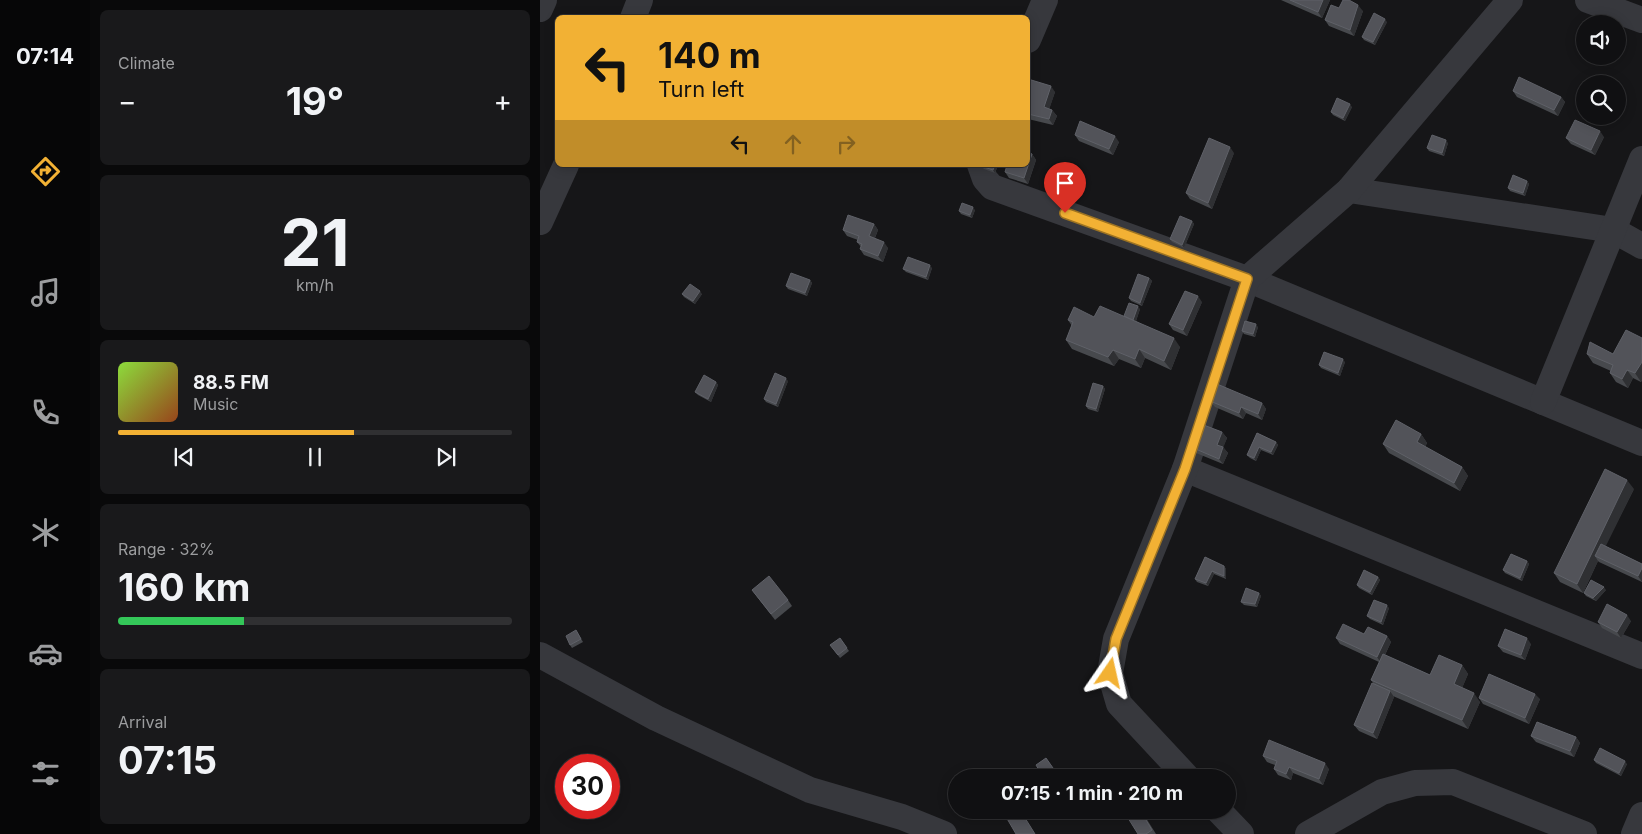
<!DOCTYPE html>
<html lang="en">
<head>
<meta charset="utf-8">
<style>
	body { margin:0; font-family:Inter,sans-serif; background:#19191b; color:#f1f3f6; height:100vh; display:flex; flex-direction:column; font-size:19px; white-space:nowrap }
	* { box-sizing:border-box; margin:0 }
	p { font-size:16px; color:#9c9d9f }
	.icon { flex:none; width:28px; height:28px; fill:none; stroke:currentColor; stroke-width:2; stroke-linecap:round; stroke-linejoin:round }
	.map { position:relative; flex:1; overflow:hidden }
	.panel { display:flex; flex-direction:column; gap:10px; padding:10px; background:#09090a; width:450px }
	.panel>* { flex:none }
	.top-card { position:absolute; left:15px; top:15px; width:475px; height:152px; border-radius:8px; box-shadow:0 2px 12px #0003,0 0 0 1px #303032; background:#f2b134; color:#111; overflow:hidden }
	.fabs { position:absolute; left:1036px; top:15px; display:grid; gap:10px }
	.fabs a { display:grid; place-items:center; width:50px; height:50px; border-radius:50%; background:#101012; box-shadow:0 2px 12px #0003,0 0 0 1px #303032; font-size:25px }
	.speed { position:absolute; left:15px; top:754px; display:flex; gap:10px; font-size:25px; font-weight:700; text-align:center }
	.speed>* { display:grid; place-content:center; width:65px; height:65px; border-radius:50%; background:#101012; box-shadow:0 2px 12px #0003,0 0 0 1px #303032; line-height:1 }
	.speed .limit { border:8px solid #d22; background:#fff; color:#111 }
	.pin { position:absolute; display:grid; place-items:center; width:42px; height:42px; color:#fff; margin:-51px -21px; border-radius:50% 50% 50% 0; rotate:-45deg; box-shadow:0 0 5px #0007 }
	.pin .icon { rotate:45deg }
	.me { position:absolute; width:55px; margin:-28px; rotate:11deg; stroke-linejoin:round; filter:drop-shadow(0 0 4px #0008) }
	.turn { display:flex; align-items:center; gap:18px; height:105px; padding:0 20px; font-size:22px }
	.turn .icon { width:65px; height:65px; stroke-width:2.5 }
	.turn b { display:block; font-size:35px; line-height:42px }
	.lanes { display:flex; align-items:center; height:48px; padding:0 20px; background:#0003; justify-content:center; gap:25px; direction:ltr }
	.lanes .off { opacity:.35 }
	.big { font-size:38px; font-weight:700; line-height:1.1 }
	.panel .tile { flex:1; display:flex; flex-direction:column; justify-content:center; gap:8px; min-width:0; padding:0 18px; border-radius:8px; background:#19191b }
	.panel .dial { align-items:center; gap:0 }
	.dial b { font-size:65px; line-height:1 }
	.song { display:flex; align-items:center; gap:15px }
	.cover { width:60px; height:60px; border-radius:8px; background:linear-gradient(135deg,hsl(90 70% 55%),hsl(20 70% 35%)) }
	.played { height:5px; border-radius:2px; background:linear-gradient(90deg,#f2b134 60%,#303032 60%) }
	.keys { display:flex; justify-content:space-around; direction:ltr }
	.heat { display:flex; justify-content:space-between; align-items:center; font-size:28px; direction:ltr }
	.charge { height:8px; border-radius:4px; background:linear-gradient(90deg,#34c759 32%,#303032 0) }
	.trip { position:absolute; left:408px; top:769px; width:288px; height:50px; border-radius:25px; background:#101012; box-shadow:0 2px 12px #0003,0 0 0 1px #303032; font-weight:700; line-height:50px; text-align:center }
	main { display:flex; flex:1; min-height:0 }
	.tab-bar { display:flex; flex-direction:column; width:90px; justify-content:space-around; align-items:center; background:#060607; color:#9c9d9f }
	.tab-bar .icon { width:35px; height:35px }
	.tab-bar .current { color:#f2b134 }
	.tab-bar b { font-size:22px; color:#f1f3f6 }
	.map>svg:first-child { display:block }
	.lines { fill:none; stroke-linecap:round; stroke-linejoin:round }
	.minor { stroke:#37383d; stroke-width:26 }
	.wall { fill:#47494d }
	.shaded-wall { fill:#2f3033 }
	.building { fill:#525359; stroke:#5f6168 }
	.route-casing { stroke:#9d7322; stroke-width:12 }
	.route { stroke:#f2b134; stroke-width:9 }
</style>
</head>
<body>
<main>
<nav class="tab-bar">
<b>07:14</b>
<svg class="icon current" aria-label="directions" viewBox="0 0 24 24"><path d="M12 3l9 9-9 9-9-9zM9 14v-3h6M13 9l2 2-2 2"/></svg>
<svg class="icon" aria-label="music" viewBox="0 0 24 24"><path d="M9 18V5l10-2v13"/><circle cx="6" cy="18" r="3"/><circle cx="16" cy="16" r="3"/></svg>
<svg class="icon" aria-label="phone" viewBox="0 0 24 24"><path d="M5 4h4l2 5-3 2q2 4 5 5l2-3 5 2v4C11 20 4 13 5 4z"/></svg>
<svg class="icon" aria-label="climate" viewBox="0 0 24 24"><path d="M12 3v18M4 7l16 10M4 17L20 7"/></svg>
<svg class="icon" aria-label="car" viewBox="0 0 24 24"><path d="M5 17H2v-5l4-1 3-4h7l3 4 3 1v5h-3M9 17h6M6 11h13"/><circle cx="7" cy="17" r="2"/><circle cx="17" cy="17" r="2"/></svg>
<svg class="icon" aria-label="filters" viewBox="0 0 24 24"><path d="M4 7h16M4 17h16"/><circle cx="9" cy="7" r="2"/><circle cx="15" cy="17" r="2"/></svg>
</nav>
<section class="panel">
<div class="tile"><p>Climate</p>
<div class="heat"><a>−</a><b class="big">19°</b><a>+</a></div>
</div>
<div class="tile dial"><b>21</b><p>km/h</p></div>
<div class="tile">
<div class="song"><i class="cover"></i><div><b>88.5 FM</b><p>Music</p></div></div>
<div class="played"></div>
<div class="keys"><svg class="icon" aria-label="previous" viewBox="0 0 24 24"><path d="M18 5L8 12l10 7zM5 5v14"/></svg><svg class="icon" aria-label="pause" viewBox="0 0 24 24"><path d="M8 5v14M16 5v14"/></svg><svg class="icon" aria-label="next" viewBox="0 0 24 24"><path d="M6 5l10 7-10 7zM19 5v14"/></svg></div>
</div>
<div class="tile"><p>Range · 32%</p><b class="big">160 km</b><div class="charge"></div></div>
<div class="tile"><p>Arrival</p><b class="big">07:15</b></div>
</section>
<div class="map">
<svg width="1102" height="834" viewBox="0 0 1102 834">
	<rect width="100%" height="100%" fill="#161618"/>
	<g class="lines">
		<!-- minor -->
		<g class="minor">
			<path d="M1048,0L1102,20"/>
			<path d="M0,9L4,0"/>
			<path d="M93,18L100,0"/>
			<path d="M488,40L505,0"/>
			<path d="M440,165L445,179L452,187L707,279L1102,443"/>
			<path d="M809,190L1073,230L1102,246"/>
			<path d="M0,222L26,165"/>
			<path d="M1003,402L1102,159"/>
			<path d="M645,469L1102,656"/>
			<path d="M0,655L116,718L270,790L362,817L404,834"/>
			<path d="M648,778L579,704L570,673L576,639L645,469L707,279L809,190L970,0"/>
			<path d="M678,810L701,834"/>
			<path d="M768,834L842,792L875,783L913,782L1044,834"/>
			<path d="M1094,834L1102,815"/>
		</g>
	</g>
	<!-- wall -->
	<g class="wall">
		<path d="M741,0H790L782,18Z"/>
		<path d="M799,8L823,11L814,36L789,26L785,20Z"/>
		<path d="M847,22L835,45L824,40L822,37Z"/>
		<path d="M488,79L515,92L509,109L512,110L517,116L513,125L488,119Z"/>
		<path d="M973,91L1021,97L1025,102L1018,116L977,97Z"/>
		<path d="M812,107L805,121L793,115L791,112Z"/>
		<path d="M535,135L579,142L573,155L539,141Z"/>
		<path d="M1064,137L1055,155L1031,144L1026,138Z"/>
		<path d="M908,143L904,156L889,151L887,148Z"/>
		<path d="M694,153L672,209L650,199L646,193Z"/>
		<path d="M492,154L496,160L488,184L469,178L465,172Z"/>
		<path d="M458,165L455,173L444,169L441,166Z"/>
		<path d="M987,181L989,184L985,196L970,191L968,188Z"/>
		<path d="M435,210L432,218L421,214L419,211Z"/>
		<path d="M652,221L654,224L644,248L632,242L630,239Z"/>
		<path d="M334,224L338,230L335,238L348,248L343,262L324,255L320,249L321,247L317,242L318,240L307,236L303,230Z"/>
		<path d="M392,268L388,280L366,272L363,269Z"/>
		<path d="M609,278L612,281L602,306L591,301L589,298Z"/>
		<path d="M270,280L272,283L267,296L248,289L246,286Z"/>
		<path d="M142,294H162L155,304L144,297Z"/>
		<path d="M662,302L647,336L633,330L629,324Z"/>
		<path d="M600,309L596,321L640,347L631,370L605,358L601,368L579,359L574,366L532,349L526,340L532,326L528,320L554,317L584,316Z"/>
		<path d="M718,327L715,337L704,334L702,331Z"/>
		<path d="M1102,338V380L1101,382L1093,378L1088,388L1076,382L1070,373L1071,371L1053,363L1047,354H1073Z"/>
		<path d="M805,362L800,376L781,368L779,365Z"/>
		<path d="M248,381L238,407L226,402L224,399Z"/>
		<path d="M176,382L178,385L171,402L158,395L155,392Z"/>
		<path d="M563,386L565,389L558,412L548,409L546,406Z"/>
		<path d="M670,401L722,403L726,409L722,420L706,413L703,419L675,407Z"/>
		<path d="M682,432L687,438L683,447L688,453L683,464L656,453L651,447Z"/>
		<path d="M717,433L736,442L738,445L733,455L721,450L716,461L710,458L707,455Z"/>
		<path d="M881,434L887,443L885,447L922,467L928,476L920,491L849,453L843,444Z"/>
		<path d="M1094,489L1065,546L1102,564V582L1059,562L1058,561L1043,593L1020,582L1014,573Z"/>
		<path d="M665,557L684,566L686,569V579L674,574L668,586L657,582L655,579Z"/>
		<path d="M987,561L989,564L982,581L965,573L963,570Z"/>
		<path d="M838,577L840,580L832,595L819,588L817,585Z"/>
		<path d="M212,590L248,600L252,606L235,620Z"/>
		<path d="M1066,590L1056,601L1046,596L1044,593Z"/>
		<path d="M719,593L721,596L717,607L704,605L701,602Z"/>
		<path d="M849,608L843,625L830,619L827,616Z"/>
		<path d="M1091,621L1081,638L1062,628L1058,622Z"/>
		<path d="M36,630L43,642L32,648L30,645Z"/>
		<path d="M824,634L847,636L851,642L845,655L890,675L922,665L928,674L922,688L940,702L928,729L853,696L854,697L837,739L819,731L814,725L834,684L831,680L839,662L800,644L796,638Z"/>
		<path d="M300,638L309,651L300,658L290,645Z"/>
		<path d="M991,644L985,660L963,652L958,646Z"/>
		<path d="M939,698L1000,699L989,724L943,704Z"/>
		<path d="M991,736L1036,737L1040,743L1034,757L996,742Z"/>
		<path d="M723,756L789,769L783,785L753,773L751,780L738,775L734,769L735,765L727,762Z"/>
		<path d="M506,758L515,771L505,778H504L496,765Z"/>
		<path d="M1054,760L1087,764L1081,776L1056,763Z"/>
		<path d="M601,810L616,834H598Z"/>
		<path d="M616,810H622L618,813Z"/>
	</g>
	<!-- shaded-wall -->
	<g class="shaded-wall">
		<path d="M783,0H790L782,18L778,12Z"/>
		<path d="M818,5L823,11L814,36L810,30Z"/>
		<path d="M845,19L847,22L835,45L833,42Z"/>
		<path d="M511,86L515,92L508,113L504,107Z"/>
		<path d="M1021,97L1025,102L1018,116L1014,110Z"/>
		<path d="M810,104L812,107L805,121L803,118Z"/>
		<path d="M512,110L517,116L513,125L509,119Z"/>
		<path d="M1060,131L1064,137L1055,155L1051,150Z"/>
		<path d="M575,136L579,142L573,155L569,149Z"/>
		<path d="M906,140L908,143L904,156L902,153Z"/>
		<path d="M690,147L694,153L672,209L668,203Z"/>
		<path d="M492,154L496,160L488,184L484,178Z"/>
		<path d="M455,165H458L455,173L453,170Z"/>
		<path d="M987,181L989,184L985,196L983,193Z"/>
		<path d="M433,207L435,210L432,218L430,215Z"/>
		<path d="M652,221L654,224L644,248L642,245Z"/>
		<path d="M334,224L338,230L333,242L329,236Z"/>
		<path d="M344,242L348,248L343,262L338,256Z"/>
		<path d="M390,265L392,268L388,280L386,277Z"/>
		<path d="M609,278L612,281L602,306L600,303Z"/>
		<path d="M270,280L272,283L267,296L265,293Z"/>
		<path d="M160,291L162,294L155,304L153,301Z"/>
		<path d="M658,296L662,302L647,336L643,330Z"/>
		<path d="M598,306L600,309L595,324L593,321Z"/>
		<path d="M716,324L718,327L715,337L713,334Z"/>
		<path d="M634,338L640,347L631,370L624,361Z"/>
		<path d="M599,349L605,358L601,368L595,359Z"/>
		<path d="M573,350L579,359L574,366L568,357Z"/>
		<path d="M803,359L805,362L800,376L798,373Z"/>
		<path d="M1102,361V380L1101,382L1095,373Z"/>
		<path d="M1087,370L1093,378L1088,388L1082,379Z"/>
		<path d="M246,378L248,381L238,407L236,404Z"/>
		<path d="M176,382L178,385L171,402L168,399Z"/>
		<path d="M563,386L565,389L558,412L556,409Z"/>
		<path d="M722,403L726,409L722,420L718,414Z"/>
		<path d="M701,407L706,413L703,419L699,413Z"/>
		<path d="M682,432L687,438L682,451L677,445Z"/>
		<path d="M881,434L887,443L883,451L877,442Z"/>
		<path d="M736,442L738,445L733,455L731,452Z"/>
		<path d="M683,447L688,453L683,464L679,459Z"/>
		<path d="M719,447L721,450L716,461L714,458Z"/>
		<path d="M922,467L928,476L920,491L914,483Z"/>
		<path d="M1087,480L1094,489L1060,558L1055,556L1058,561L1043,593L1037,584Z"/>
		<path d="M987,561L989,564L982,581L980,578Z"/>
		<path d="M684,566L686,569V579L684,576Z"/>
		<path d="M1102,568V582L1098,576Z"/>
		<path d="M672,571L674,574L668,586L666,583Z"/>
		<path d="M838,577L840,580L832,595L830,592Z"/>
		<path d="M1064,587L1066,590L1056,601L1053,598Z"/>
		<path d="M719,593L721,596L717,607L715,604Z"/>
		<path d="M847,605L849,608L843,625L841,622Z"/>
		<path d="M1087,615L1091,621L1081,638L1077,632Z"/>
		<path d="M847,636L851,642L841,663L837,657Z"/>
		<path d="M987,638L991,644L985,660L981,655Z"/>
		<path d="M922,665L928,674L920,693L914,684Z"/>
		<path d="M850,691L854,697L837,739L833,733Z"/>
		<path d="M934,693L940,702L928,729L922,720Z"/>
		<path d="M995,694L1000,699L989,724L985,718Z"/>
		<path d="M1036,737L1040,743L1034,757L1030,751Z"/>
		<path d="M1085,761L1087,764L1081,776L1079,773Z"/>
		<path d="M785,763L789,769L783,785L779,779Z"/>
		<path d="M749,767L753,773L751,780L746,774Z"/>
	</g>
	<!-- building -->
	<g class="building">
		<path d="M750,0H783L778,12Z"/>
		<path d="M803,0H809L818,5L810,30L785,20L791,5L799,8Z"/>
		<path d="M834,13L845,19L833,42L822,37Z"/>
		<path d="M979,77L1021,97L1014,110L973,91Z"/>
		<path d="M488,79L511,86L504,107L512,110L509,119L488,114Z"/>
		<path d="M797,98L810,104L803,118L791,112Z"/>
		<path d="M1035,120L1060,131L1051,150L1026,138Z"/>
		<path d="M540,121L575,136L569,149L535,135Z"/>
		<path d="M892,135L906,140L902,153L887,148Z"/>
		<path d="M669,138L690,147L668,203L646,193Z"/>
		<path d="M488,152L492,154L484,178L465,172L467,165H488Z"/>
		<path d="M442,165H455L453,170L441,166Z"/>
		<path d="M973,175L987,181L983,193L968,188Z"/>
		<path d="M422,203L433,207L430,215L419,211Z"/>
		<path d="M308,215L334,224L329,236L344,242L338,256L320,249L322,244L317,242L319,236L303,230Z"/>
		<path d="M640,216L652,221L642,245L630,239Z"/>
		<path d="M368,257L390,265L386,277L363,269Z"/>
		<path d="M251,273L270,280L265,293L246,286Z"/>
		<path d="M598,274L609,278L600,303L589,298Z"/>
		<path d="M150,284L160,291L153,301L142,294Z"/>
		<path d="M645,291L658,296L643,330L629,324Z"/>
		<path d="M589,303L598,306L593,320L584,316Z"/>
		<path d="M560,306L634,338L624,361L599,349L595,359L573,350L568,357L526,340L533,322L528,320L534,307L554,317Z"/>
		<path d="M705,321L716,324L713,334L702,331Z"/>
		<path d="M1086,330L1102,338V362L1095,373L1087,370L1082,379L1070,373L1073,365L1047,354L1050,342L1073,354Z"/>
		<path d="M784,352L803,359L798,373L779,365Z"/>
		<path d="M235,373L246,378L236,404L224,399Z"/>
		<path d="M164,375L176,382L168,399L155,392Z"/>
		<path d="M553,383L563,386L556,409L546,406Z"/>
		<path d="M677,384L722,403L718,414L701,407L699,413L670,401Z"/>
		<path d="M856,420L881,434L877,442L922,467L914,483L843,444Z"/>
		<path d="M661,424L682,432L677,445L683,447L679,459L651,447Z"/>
		<path d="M717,433L736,442L731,452L719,447L714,458L707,455Z"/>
		<path d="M1065,469L1087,480L1037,584L1014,573Z"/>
		<path d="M1061,544L1102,564V568L1098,576L1055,556Z"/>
		<path d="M971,554L987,561L980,578L963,570Z"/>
		<path d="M665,557L684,566V576L672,571L666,583L655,579Z"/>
		<path d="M824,570L838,577L830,592L817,585Z"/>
		<path d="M229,576L248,600L231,614L212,590Z"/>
		<path d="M1051,580L1064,587L1053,598L1044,593Z"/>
		<path d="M706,588L719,593L715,604L701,602Z"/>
		<path d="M834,600L847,605L841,622L827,616Z"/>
		<path d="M1067,604L1087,615L1077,632L1058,622Z"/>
		<path d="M803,624L824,634L828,627L847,636L837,657L796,638Z"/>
		<path d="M965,629L987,638L981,655L958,646Z"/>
		<path d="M36,630L41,639L30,645L26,636Z"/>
		<path d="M300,638L307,648L298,655L290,645Z"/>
		<path d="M843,654L890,675L899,655L922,665L914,684L934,693L922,720L831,680Z"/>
		<path d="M949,674L995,694L985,718L939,698Z"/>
		<path d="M832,683L850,691L833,733L814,725Z"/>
		<path d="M997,722L1036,737L1030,751L991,736Z"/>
		<path d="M729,740L785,763L779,779L749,767L746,774L734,769L737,761L723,756Z"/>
		<path d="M1060,748L1085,761L1079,773L1054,760Z"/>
		<path d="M506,758L513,768L502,775L496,765Z"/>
		<path d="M457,772L460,778H450Z"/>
		<path d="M622,773L625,778H614Z"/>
		<path d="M462,810H480L495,834H476Z"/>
		<path d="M583,810H600L612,830L606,834H598Z"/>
	</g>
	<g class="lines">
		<!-- route casing -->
		<g class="route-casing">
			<path id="route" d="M525,213L707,279L645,469L576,639L570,673"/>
		</g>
		<!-- route -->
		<use href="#route" class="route"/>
	</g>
</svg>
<div class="fabs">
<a><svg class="icon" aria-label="sound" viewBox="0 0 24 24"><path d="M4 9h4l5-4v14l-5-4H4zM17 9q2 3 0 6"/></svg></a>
<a><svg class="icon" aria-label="search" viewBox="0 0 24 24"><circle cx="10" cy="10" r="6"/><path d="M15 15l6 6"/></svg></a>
</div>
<div class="speed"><div class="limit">30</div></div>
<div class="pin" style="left:525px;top:213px;background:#d93025"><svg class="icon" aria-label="arrive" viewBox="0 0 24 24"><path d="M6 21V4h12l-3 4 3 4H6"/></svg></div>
<svg class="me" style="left:570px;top:673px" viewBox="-20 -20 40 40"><path d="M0-17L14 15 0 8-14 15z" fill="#f2b134" stroke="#fff" stroke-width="4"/></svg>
<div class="trip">07:15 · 1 min · 210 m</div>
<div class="top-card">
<div class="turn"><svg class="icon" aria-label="left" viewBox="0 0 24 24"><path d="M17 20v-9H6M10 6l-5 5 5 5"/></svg><div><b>140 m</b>Turn left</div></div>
<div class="lanes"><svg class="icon" aria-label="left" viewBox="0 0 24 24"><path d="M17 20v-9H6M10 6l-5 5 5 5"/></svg><svg class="icon off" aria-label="ahead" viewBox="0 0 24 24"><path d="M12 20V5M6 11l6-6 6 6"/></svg><svg class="icon off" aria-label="right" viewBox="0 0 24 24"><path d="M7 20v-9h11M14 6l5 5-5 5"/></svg></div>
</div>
</div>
</main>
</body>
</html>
